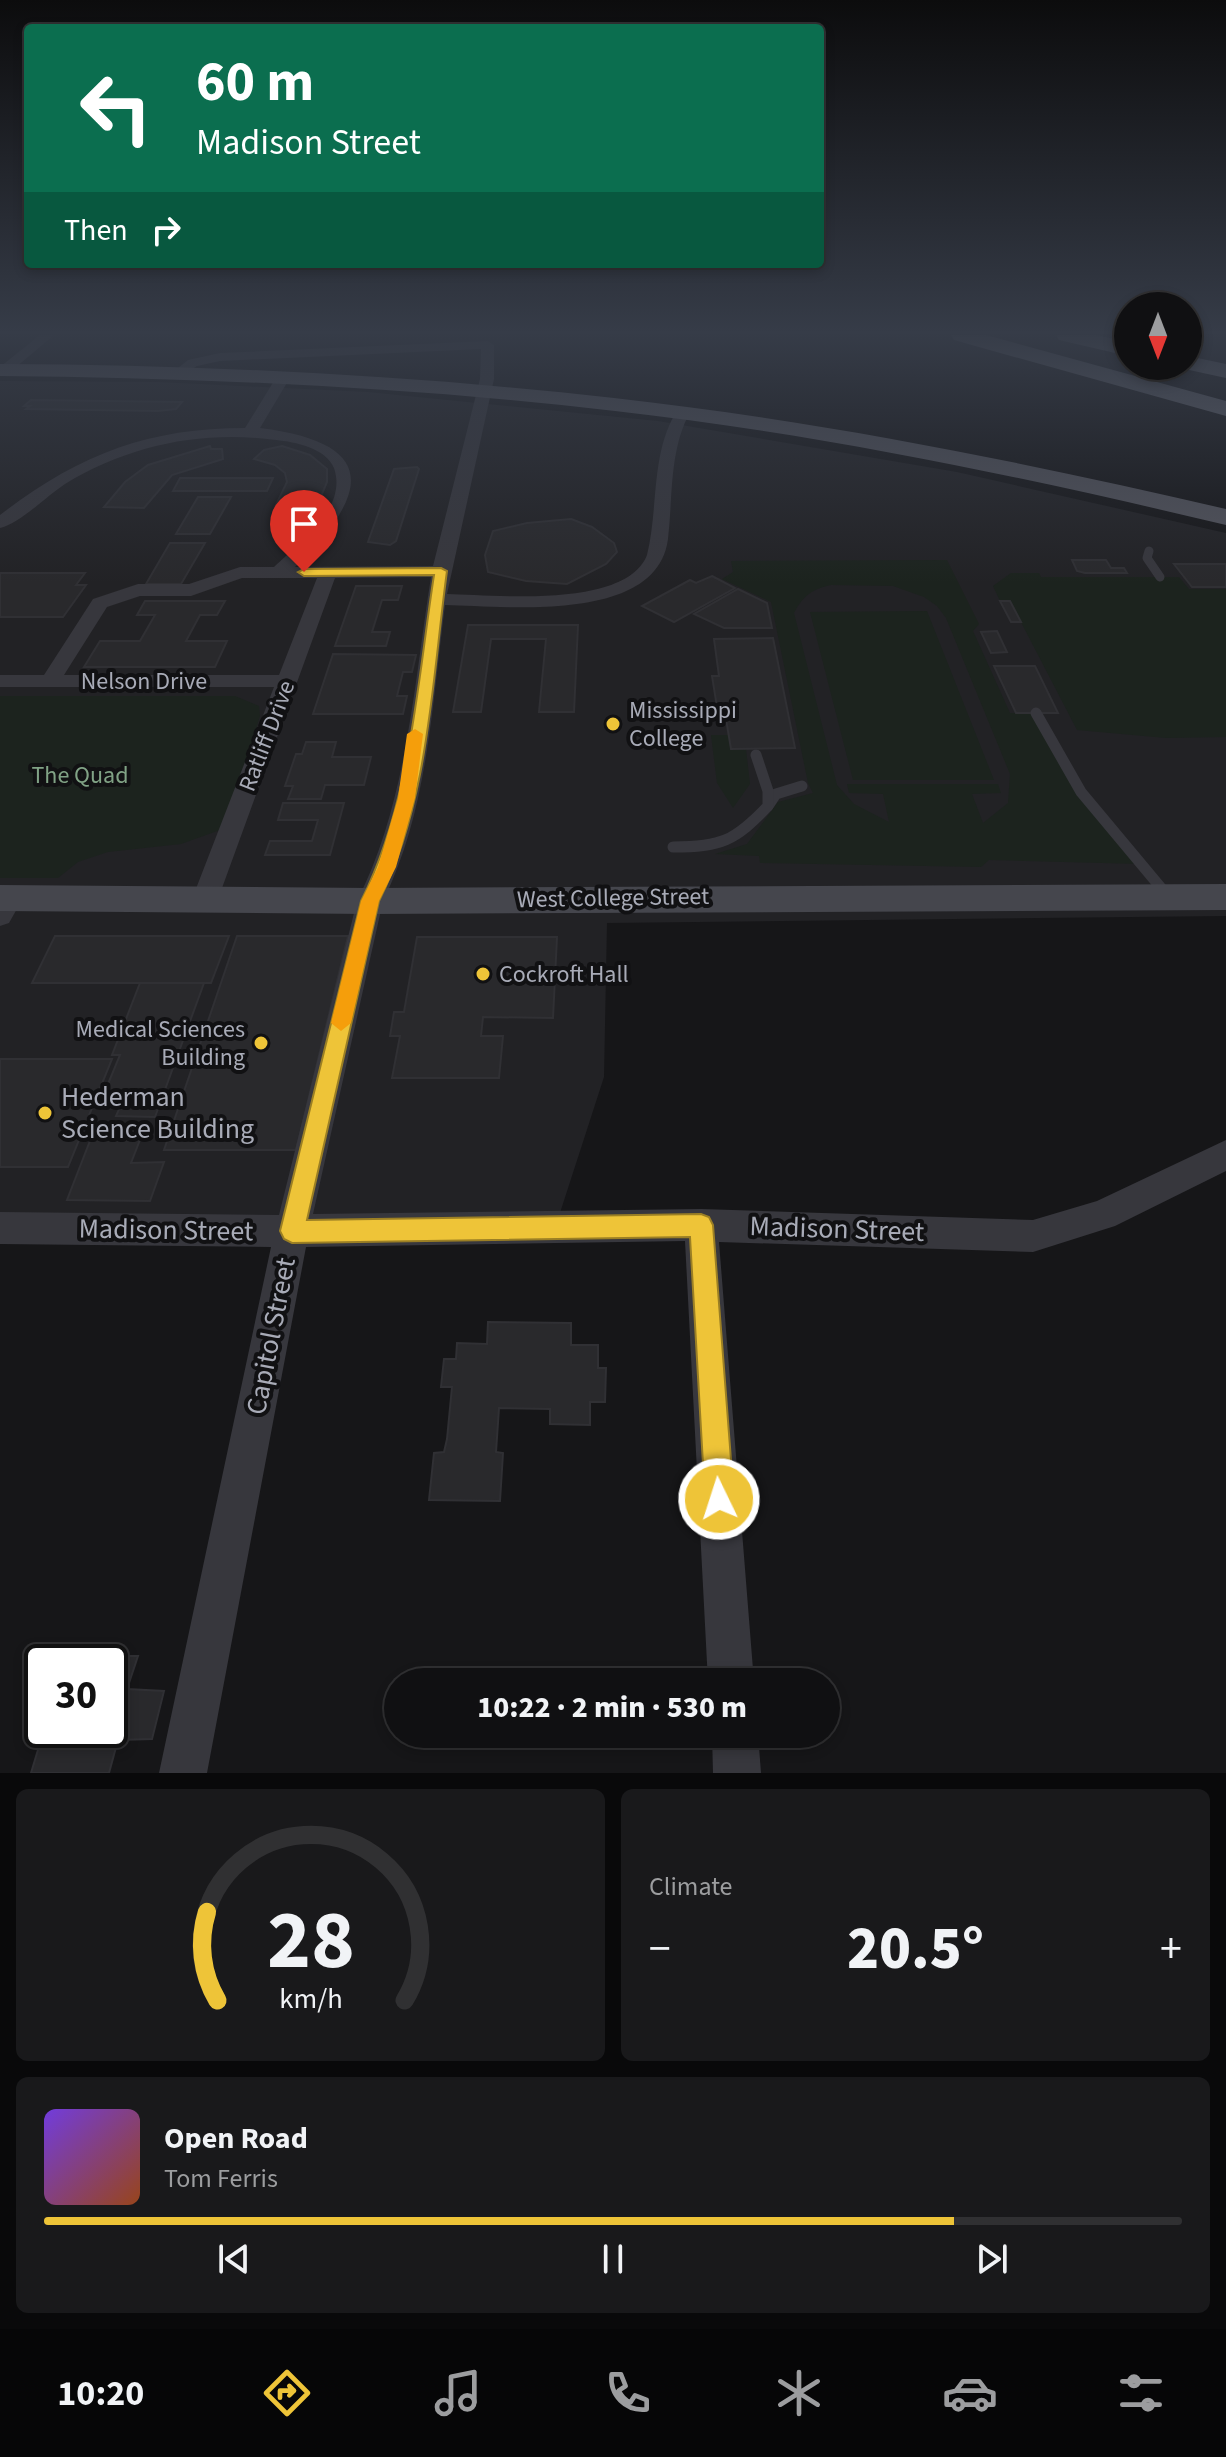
<!DOCTYPE html>
<html lang="en">
<head>
<meta charset="utf-8">
<style>
	body { margin:0; font-family:"Source Sans 3",sans-serif; background:#19191b; color:#f1f3f6; height:100vh; display:flex; flex-direction:column; font-size:30px; white-space:nowrap }
	* { box-sizing:border-box; margin:0 }
	p { font-size:26px; color:#9c9d9f }
	.icon { flex:none; width:44px; height:44px; fill:none; stroke:currentColor; stroke-width:2; stroke-linecap:round; stroke-linejoin:round }
	.map { position:relative; height:1773px; overflow:hidden }
	.details { display:flex; flex-direction:column; gap:16px; padding:16px; background:#09090a; flex:1 }
	.details>* { flex:none }
	.guide { position:absolute; left:24px; top:24px; width:800px; height:244px; border-radius:8px; box-shadow:0 4px 12px #0003,0 0 0 2px #303032; background:#0b6e4f; color:#fff; overflow:hidden }
	.needle { width:52px; rotate:180deg }
	.buttons { position:absolute; left:1114px; top:292px; display:grid; gap:16px }
	.buttons a { display:grid; place-items:center; width:88px; height:88px; border-radius:50%; background:#101012; box-shadow:0 4px 12px #0003,0 0 0 2px #303032; font-size:40px }
	.speed { position:absolute; left:24px; top:1644px; display:flex; gap:16px; font-size:40px; font-weight:700; text-align:center }
	.speed>* { display:grid; place-content:center; width:104px; height:104px; border-radius:50%; background:#101012; box-shadow:0 4px 12px #0003,0 0 0 2px #303032; line-height:1 }
	.speed .limit { border:4px solid #111; border-radius:12px; background:#fff; color:#111 }
	.pin { position:absolute; display:grid; place-items:center; width:68px; height:68px; color:#fff; margin:-82px -34px; border-radius:50% 50% 50% 0; rotate:-45deg; box-shadow:0 0 8px #0007 }
	.pin .icon { rotate:45deg }
	.me { position:absolute; width:88px; margin:-44px; rotate:356deg; stroke-linejoin:round; filter:drop-shadow(0 0 6px #0008) }
	.turn { display:flex; align-items:center; gap:28px; height:168px; padding:0 40px; font-size:36px }
	.turn .icon { width:104px; height:104px; stroke-width:2.5 }
	.turn b { display:block; font-size:56px; line-height:68px }
	.then { display:flex; align-items:center; height:76px; padding:0 40px; background:#0003; gap:16px; font-size:30px }
	.big { font-size:60px; font-weight:800; line-height:1.1 }
	.details .widget { flex:1; display:flex; flex-direction:column; justify-content:center; gap:12px; min-width:0; padding:0 28px; border-radius:12px; background:#19191b }
	.details .dial { align-items:center; gap:0 }
	.dial svg { height:208px; overflow:visible; fill:none; stroke:#303032; stroke-width:7; stroke-linecap:round; text-anchor:middle }
	.dial text { fill:#f1f3f6; stroke:none }
	.song { display:flex; align-items:center; gap:24px }
	.cover { width:96px; height:96px; border-radius:12px; background:linear-gradient(135deg,hsl(260 70% 55%),hsl(20 70% 35%)) }
	.played { height:8px; border-radius:4px; background:linear-gradient(90deg,#eec438 80%,#303032 80%) }
	.keys { display:flex; justify-content:space-around; direction:ltr }
	.heat { display:flex; justify-content:space-between; align-items:center; font-size:44px; direction:ltr }
	.details .tiles { flex:1; display:grid; gap:16px; grid-template-columns:1fr 1fr }
	.widget:last-child { grid-column:span 2 }
	.trip { position:absolute; left:384px; top:1668px; width:456px; height:80px; border-radius:40px; background:#101012; box-shadow:0 4px 12px #0003,0 0 0 2px #303032; font-weight:800; line-height:80px; text-align:center }
	.menu { display:flex; height:128px; justify-content:space-around; align-items:center; background:#060607; color:#9c9d9f }
	.menu .icon { width:56px; height:56px }
	.menu .active { color:#eec438 }
	.menu b { font-size:36px; color:#f1f3f6 }
	.map>svg:first-child { display:block }
	.built { fill:#222225 }
	.green { fill:#1c231e; fill-rule:evenodd }
	.building { fill:#29292c; stroke:#303034; stroke-width:2 }
	.lines { fill:none; stroke-linecap:round; stroke-linejoin:round }
	.lane-far1 { stroke:#37373d; stroke-width:9 }
	.lane { stroke:#37373d; stroke-width:11 }
	.street { fill:#37373d; fill-rule:evenodd }
	.secondary { fill:#45464d; fill-rule:evenodd }
	.primary { fill:#53545c; fill-rule:evenodd }
	.highway { fill:#63656e; fill-rule:evenodd }
	.route { fill:#eec438; stroke:#9b7f24; stroke-width:2 }
	.slow { fill:#f59e0b }
	.poi-dot { fill:#eec438; stroke:#111113; stroke-width:3 }
	.labels { text-anchor:middle; dominant-baseline:central; stroke-width:8; stroke-linejoin:round; paint-order:stroke }
	.street-label { font-size:24px; fill:#a8abb7; stroke:#111113 }
	.poi-label { font-size:24px; fill:#a8abb7; stroke:#111113; text-anchor:start }
	.park-label { font-size:24px; fill:#80a285; stroke:#111113 }
	.near-poi-label { font-size:28px; fill:#a8abb7; stroke:#111113; text-anchor:start }
	.near-street-label { font-size:28px; fill:#a8abb7; stroke:#111113 }
</style>
</head>
<body>
<div class="map">
<svg width="1226" height="1773" viewBox="0 0 1226 1773">
	<rect width="100%" height="100%" fill="#161618"/>
	<!-- built -->
	<path class="built" d="M0,381L158,382L368,392L658,421L957,472L1226,533V916L607,923L604,1077L559,1216H0Z"/>
	<!-- green -->
	<g class="green">
		<path d="M947,560L979,624L973,631L1010,713H1036L1081,792L1140,864L989,860L981,867L760,863L759,856L715,854L747,844L778,802L813,793L808,783L771,602L722,579L733,572L731,561ZM831,585L893,586L924,597L937,606L946,618L1010,774L1008,803L983,823L972,794L1001,793L998,784H847L849,793L883,794L889,822L854,804L837,785L794,613C803,596 812,589 831,585Z"/>
		<path d="M1011,573H1039L1041,577H1179L1189,589H1226V737L1166,738L1077,730L1010,601H1000L993,586Z"/>
		<path d="M927,611L994,780H853L810,612Z"/>
		<path d="M0,696H235L259,706L260,716L234,802L220,830L181,844L108,852L78,862L58,878H0Z"/>
		<path d="M711,735H729L731,749H746L750,784L733,808L717,783Z"/>
	</g>
	<!-- building -->
	<g class="building">
		<path d="M31,400L182,402L176,409L158,411L26,409L30,406H24Z"/>
		<path d="M210,446L211,449H222L223,459L172,475L144,508L104,507L125,482L148,465Z"/>
		<path d="M282,446L310,455L327,469V482L316,508L275,507L287,482L285,473L275,465L254,459L264,450Z"/>
		<path d="M417,467L419,469L396,541L390,545L368,542L394,469Z"/>
		<path d="M180,478H273L267,491H173Z"/>
		<path d="M198,497H231L210,534H176Z"/>
		<path d="M571,519L592,527L614,543L617,552L606,564L567,584L526,581L488,572L485,555L493,531L527,523Z"/>
		<path d="M170,543H205L181,584H146Z"/>
		<path d="M1072,560H1106L1111,568H1124L1127,573H1085L1077,571Z"/>
		<path d="M1174,564H1226V587H1192Z"/>
		<path d="M0,573H85L76,585H86L63,617H0Z"/>
		<path d="M712,576L735,588L674,622L642,606L690,580L696,583Z"/>
		<path d="M356,586H402L398,600H382L372,632H390L386,646H335Z"/>
		<path d="M738,589L767,603L772,628H724L694,614Z"/>
		<path d="M145,601H225L217,615H200L186,641H227L215,667H84L100,641H140L155,615H137Z"/>
		<path d="M1000,601H1010L1021,622H1011Z"/>
		<path d="M468,625H578L574,712H539L546,639H491L481,712H453Z"/>
		<path d="M997,631L1007,652L991,653L981,632Z"/>
		<path d="M773,638L795,748L731,749L724,707H717L712,676H719L714,639Z"/>
		<path d="M333,654L416,655L412,672H403L397,696H407L403,714H313Z"/>
		<path d="M994,666H1035L1058,713H1016Z"/>
		<path d="M306,742H336L332,757H371L364,785H325L321,799H288L293,786H285L296,754H302Z"/>
		<path d="M283,803H344L330,855H265L270,841H312L318,820H278Z"/>
		<path d="M55,936H229L211,983H32Z"/>
		<path d="M237,936H348L296,1150H164Z"/>
		<path d="M417,937H557L553,1018L483,1017L481,1036H503L499,1078H392L400,1036H390L394,1012H404Z"/>
		<path d="M140,983H204L155,1117L116,1116L125,1096H103L120,1055H112Z"/>
		<path d="M0,1059H112L68,1167H0Z"/>
		<path d="M145,1127L131,1163L164,1162L150,1201L67,1200L95,1128Z"/>
		<path d="M488,1322L571,1323V1345H598V1368H606L605,1402H590V1425L550,1424V1409L499,1408L496,1452L503,1453L500,1501L429,1500L434,1453L444,1452L447,1439L452,1387H441L444,1359H456L457,1343L487,1344Z"/>
		<path d="M90,1656H138L127,1689L164,1691L152,1739L118,1740L109,1773H31L44,1730H110V1662H89Z"/>
	</g>
	<g class="lines">
		<!-- lane-far1 -->
		<path class="lane-far1" d="M1149,551L1147,558L1160,577"/>
		<!-- lane -->
		<g class="lane">
			<path d="M1036,713L1081,792L1167,895"/>
			<path d="M768,806L776,794L802,786"/>
			<path d="M673,847C721,847 735,841 768,806V791L756,755"/>
		</g>
		<!-- street -->
		<g class="street">
			<path d="M40,335H54L9,373H0V367Z"/>
			<path d="M488,341L494,345V379L447,594C494,595 626,609 647,555C659,506 650,452 678,409L683,408L690,412C669,451 673,496 668,539C657,624 507,606 445,605C432,704 428,810 383,901L313,1214L701,1209L1033,1220L1097,1201L1226,1140V1171L1115,1226L1033,1252L719,1242L754,1682H708L685,1241L306,1247L207,1773H159L271,1247L0,1244V1212L279,1215L357,901C407,803 414,684 431,577L335,578L218,899L214,906L205,909L196,906L192,899L274,687H0V675H44L93,599L138,584H189L240,567H274C299,543 348,509 334,468C326,448 295,442 276,440C202,430 129,445 65,484C48,495 19,524 0,528V515C78,455 147,428 245,428L277,376L284,372L291,376L260,428C380,443 370,494 295,567L433,566L480,379L481,349L220,361L197,366L180,376L173,372L188,360L220,353ZM242,578H317L279,675H64L107,607L140,596H191Z"/>
			<path d="M10,888L19,891L23,898L9,923L0,926V892Z"/>
			<path d="M712,1734H758L761,1773H713Z"/>
		</g>
		<!-- secondary -->
		<path class="secondary" d="M1226,884V910L370,914L0,911V885L370,888Z"/>
		<!-- primary -->
		<path class="primary" d="M0,364C206,365 410,375 614,398C821,421 1024,462 1226,509V525C1024,477 821,434 615,411C410,387 206,378 0,376Z"/>
		<!-- highway -->
		<g class="highway">
			<path d="M951,335H986L1226,401V416L954,340Z"/>
			<path d="M1056,335H1096L1128,342V356L1059,340Z"/>
			<path d="M1188,356L1226,364V378L1180,368L1188,366Z"/>
		</g>
	</g>
	<!-- sky -->
	<linearGradient id="sky" x2="0" y2="1"><stop stop-color="#0c0c0d"/><stop offset="0.57" stop-color="#363c48"/><stop offset="1" stop-color="#363c48" stop-opacity="0"/></linearGradient>
	<rect width="1226" height="583" fill="url(#sky)"/>
	<!-- route -->
	<path class="route" d="M441,568L447,571C432,681 429,801 379,901L307,1220L701,1214L709,1217L713,1225L734,1499L729,1509L719,1514L709,1509L705,1499L690,1237L292,1243L284,1239L280,1231L361,901C411,802 417,684 434,575L304,576L298,572L304,569Z"/>
	<!-- slow -->
	<path class="slow" d="M415,729L423,734L415,798L396,867L379,901L351,1023L341,1031L331,1023L361,901L378,867L398,798L407,734Z"/>
	<!-- markers -->
	<g class="poi-dot">
		<circle cx="613" cy="724" r="8"/>
		<circle cx="483" cy="974" r="8"/>
		<circle cx="261" cy="1043" r="8"/>
		<circle cx="45" cy="1113" r="8"/>
	</g>
	<g class="labels">
		<!-- street labels -->
		<g class="street-label">
			<text x="144" y="681">Nelson Drive</text>
			<text transform="translate(267 736) rotate(-69)">Ratliff Drive</text>
			<text transform="translate(613 898) rotate(-1)">West College Street</text>
		</g>
		<!-- poi labels -->
		<g class="poi-label">
			<text x="629" y="710">Mississippi<tspan x="629" dy="28">College</tspan></text>
			<text x="499" y="974">Cockroft Hall</text>
			<text x="245" y="1029" text-anchor="end">Medical Sciences<tspan x="245" dy="28">Building</tspan></text>
		</g>
		<!-- park labels -->
		<g class="park-label">
			<text x="80" y="775">The Quad</text>
		</g>
		<!-- near-poi labels -->
		<g class="near-poi-label">
			<text x="61" y="1097">Hederman<tspan x="61" dy="32">Science Building</tspan></text>
		</g>
		<!-- near-street labels -->
		<g class="near-street-label">
			<text transform="translate(837 1229) rotate(2)">Madison Street</text>
			<text transform="translate(166 1230) rotate(1)">Madison Street</text>
			<text transform="translate(271 1336) rotate(-79)">Capitol Street</text>
		</g>
	</g>
</svg>
<div class="buttons">
<a><svg class="needle" viewBox="-14 -14 28 28"><path d="M0-13l5 13h-10z" fill="#e53935"/><path d="M0 13l5-13h-10z" fill="#9c9d9f"/></svg></a>
</div>
<div class="speed"><div class="limit">30</div></div>
<div class="pin" style="left:304px;top:572px;background:#d93025"><svg class="icon" aria-label="arrive" viewBox="0 0 24 24"><path d="M6 21V4h12l-3 4 3 4H6"/></svg></div>
<svg class="me" style="left:719px;top:1499px" viewBox="-20 -20 40 40"><circle r="17" fill="#eec438" stroke="#fff" stroke-width="3"/><path d="M0-11L8 9 0 5-8 9z" fill="#fff"/></svg>
<div class="trip">10:22 · 2 min · 530 m</div>
<div class="guide">
<div class="turn"><svg class="icon" aria-label="left" viewBox="0 0 24 24"><path d="M17 20v-9H6M10 6l-5 5 5 5"/></svg><div><b>60 m</b>Madison Street</div></div>
<div class="then">Then<svg class="icon" aria-label="right" viewBox="0 0 24 24"><path d="M7 20v-9h11M14 6l5 5-5 5"/></svg></div>
</div>
</div>
<section class="details">
<div class="tiles">
<div class="widget dial"><svg viewBox="0 0 100 80">
<path d="M14 69A42 42 0 1 1 86 69"/>
<path d="M14 69A42 42 0 0 1 10 35" stroke="#eec438"/>
<text x="50" y="56" font-size="32" font-weight="700">28</text>
<text x="50" y="72" font-size="11">km/h</text>
</svg></div>
<div class="widget"><p>Climate</p>
<div class="heat"><a>−</a><b class="big">20.5°</b><a>+</a></div>
</div>
<div class="widget">
<div class="song"><i class="cover"></i><div><b>Open Road</b><p>Tom Ferris</p></div></div>
<div class="played"></div>
<div class="keys"><svg class="icon" aria-label="previous" viewBox="0 0 24 24"><path d="M18 5L8 12l10 7zM5 5v14"/></svg><svg class="icon" aria-label="pause" viewBox="0 0 24 24"><path d="M8 5v14M16 5v14"/></svg><svg class="icon" aria-label="next" viewBox="0 0 24 24"><path d="M6 5l10 7-10 7zM19 5v14"/></svg></div>
</div>
</div>
</section>
<nav class="menu">
<b>10:20</b>
<svg class="icon active" aria-label="directions" viewBox="0 0 24 24"><path d="M12 3l9 9-9 9-9-9zM9 14v-3h6M13 9l2 2-2 2"/></svg>
<svg class="icon" aria-label="music" viewBox="0 0 24 24"><path d="M9 18V5l10-2v13"/><circle cx="6" cy="18" r="3"/><circle cx="16" cy="16" r="3"/></svg>
<svg class="icon" aria-label="phone" viewBox="0 0 24 24"><path d="M5 4h4l2 5-3 2q2 4 5 5l2-3 5 2v4C11 20 4 13 5 4z"/></svg>
<svg class="icon" aria-label="climate" viewBox="0 0 24 24"><path d="M12 3v18M4 7l16 10M4 17L20 7"/></svg>
<svg class="icon" aria-label="car" viewBox="0 0 24 24"><path d="M5 17H2v-5l4-1 3-4h7l3 4 3 1v5h-3M9 17h6M6 11h13"/><circle cx="7" cy="17" r="2"/><circle cx="17" cy="17" r="2"/></svg>
<svg class="icon" aria-label="filters" viewBox="0 0 24 24"><path d="M4 7h16M4 17h16"/><circle cx="9" cy="7" r="2"/><circle cx="15" cy="17" r="2"/></svg>
</nav>
</body>
</html>
